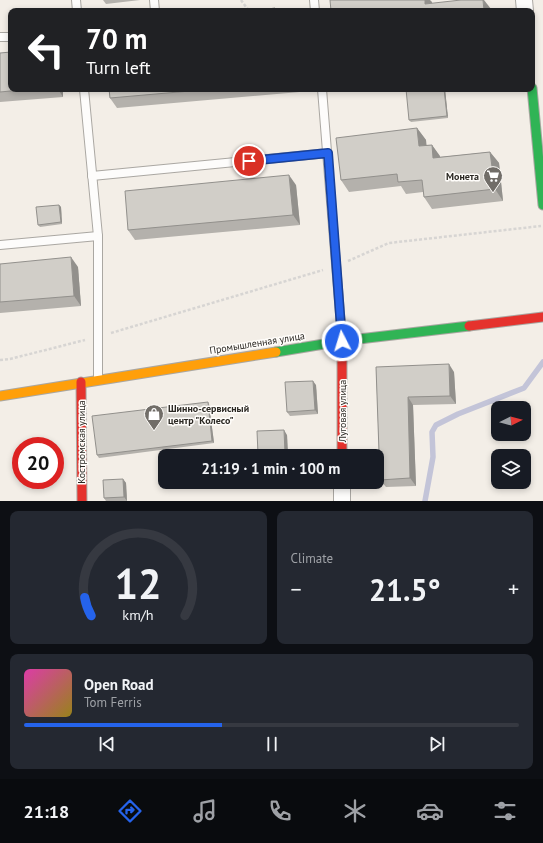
<!DOCTYPE html>
<html lang="en">
<head>
<meta charset="utf-8">
<style>
	body { margin:0; font-family:"PT Sans",sans-serif; background:#242831; color:#f1f3f6; height:100vh; display:flex; flex-direction:column; font-size:15px; white-space:nowrap }
	* { box-sizing:border-box; margin:0 }
	p { font-size:13px; color:#9ea1a6 }
	.icon { flex:none; width:22px; height:22px; fill:none; stroke:currentColor; stroke-width:2; stroke-linecap:round; stroke-linejoin:round }
	.map { position:relative; height:501px; overflow:hidden }
	.sheet { display:flex; flex-direction:column; gap:10px; padding:10px; background:#0d0f14; flex:1 }
	.sheet>* { flex:none }
	.hud { position:absolute; left:8px; top:8px; width:527px; height:84px; border-radius:8px; box-shadow:0 2px 6px #0003; background:#202124; color:#fff; overflow:hidden }
	.needle { width:26px; rotate:84deg }
	.tools { position:absolute; left:491px; top:401px; display:grid; gap:8px }
	.tools a { display:grid; place-items:center; width:40px; height:40px; border-radius:8px; background:#171b24; box-shadow:0 2px 6px #0003; font-size:20px }
	.speed { position:absolute; left:12px; top:437px; display:flex; gap:8px; font-size:20px; font-weight:700; text-align:center }
	.speed>* { display:grid; place-content:center; width:52px; height:52px; border-radius:50%; background:#171b24; box-shadow:0 2px 6px #0003; line-height:1 }
	.speed .limit { border:6px solid #d22; background:#fff; color:#111 }
	.pin { position:absolute; display:grid; place-items:center; width:34px; height:34px; color:#fff; margin:-17px; border:2px solid #fff; border-radius:50%; box-shadow:0 1px 4px #0007 }
	.me { position:absolute; width:44px; margin:-22px; rotate:355deg; stroke-linejoin:round; filter:drop-shadow(0 0 3px #0008) }
	.turn { display:flex; align-items:center; gap:14px; height:84px; padding:0 12px; font-size:18px }
	.turn .icon { width:52px; height:52px; stroke-width:2.5 }
	.turn b { display:block; font-size:28px; line-height:34px }
	.big { font-size:30px; font-weight:700; line-height:1.1 }
	.sheet .tile { flex:1; display:flex; flex-direction:column; justify-content:center; gap:6px; min-width:0; padding:0 14px; border-radius:8px; background:#242831 }
	.sheet .dial { align-items:center; gap:0 }
	.dial svg { height:104px; overflow:visible; fill:none; stroke:#363941; stroke-width:7; stroke-linecap:round; text-anchor:middle }
	.dial text { fill:#f1f3f6; stroke:none }
	.song { display:flex; align-items:center; gap:12px }
	.cover { width:48px; height:48px; border-radius:6px; background:linear-gradient(135deg,hsl(320 70% 55%),hsl(50 70% 35%)) }
	.played { height:4px; border-radius:2px; background:linear-gradient(90deg,#2563eb 40%,#363941 40%) }
	.keys { display:flex; justify-content:space-around; direction:ltr }
	.heat { display:flex; justify-content:space-between; align-items:center; font-size:22px; direction:ltr }
	.sheet .tiles { flex:1; display:grid; gap:10px; grid-template-columns:1fr 1fr }
	.tile:last-child { grid-column:span 2 }
	.trip { position:absolute; left:158px; top:449px; width:226px; height:40px; border-radius:8px; background:#171b24; box-shadow:0 2px 6px #0003; font-weight:700; line-height:40px; text-align:center }
	.menu { display:flex; height:64px; justify-content:space-around; align-items:center; background:#090b0e; color:#9ea1a6 }
	.menu .icon { width:28px; height:28px }
	.menu .on { color:#2563eb }
	.menu b { font-size:18px; color:#f1f3f6 }
	.map>svg:first-child { display:block }
	.lines { fill:none; stroke-linecap:round; stroke-linejoin:round }
	.stream { stroke:#c3c4d8; stroke-width:5.5 }
	.lane-casing { stroke:#aaa7a2; stroke-width:10 }
	.street-casing { stroke:#aaa7a2; stroke-width:18 }
	.fast-casing { stroke:#aaa7a2; stroke-width:11 }
	.slow-casing { stroke:#aaa7a2; stroke-width:11 }
	.jam-casing { stroke:#aaa7a2; stroke-width:11 }
	.path { stroke:#d7d5d3; stroke-width:2.5; stroke-dasharray:3 2; stroke-linecap:butt }
	.lane { stroke:#fdfcfb; stroke-width:8 }
	.street { stroke:#fdfcfb; stroke-width:16 }
	.fast { stroke:#30b455; stroke-width:9 }
	.slow { stroke:#ff9f0a; stroke-width:9 }
	.jam { stroke:#e5322d; stroke-width:9 }
	.wall { fill:#b4b1ac }
	.shaded-wall { fill:#92908c }
	.building { fill:#d1cec8; stroke:#92908c }
	.route-casing { stroke:#184099; stroke-width:10 }
	.route { stroke:#2563eb; stroke-width:7 }
	.labels { text-anchor:middle; dominant-baseline:central; stroke-width:3; stroke-linejoin:round; paint-order:stroke }
	.poi-label { font-size:10px; font-weight:bold; fill:#2b2823; stroke:#fffdfa; text-anchor:end }
	.street-label { font-size:10px; fill:#2b2823; stroke:#fffdfa }
</style>
</head>
<body>
<div class="map">
<svg width="543" height="501" viewBox="0 0 543 501">
	<rect width="100%" height="100%" fill="#f3eee7"/>
	<g class="lines">
		<!-- stream -->
		<path class="stream" d="M425,501L433,457L432,432L436,425L458,414L524,388L543,362"/>
		<!-- lane casing -->
		<g class="lane-casing">
			<g id="lane">
				<path d="M76,0L77,11"/>
				<path d="M154,0L155,11"/>
				<path d="M314,0L315,11"/>
				<path d="M0,37H11"/>
				<path d="M84,89L98,236V379"/>
				<path d="M322,89L342,339"/>
				<path d="M92,176L328,153"/>
				<path d="M0,245L98,236"/>
			</g>
		</g>
		<!-- street casing -->
		<g class="street-casing">
			<g id="street">
				<path d="M524,0L525,11"/>
				<path d="M342,482V501"/>
			</g>
		</g>
		<!-- fast casing -->
		<g class="fast-casing">
			<g id="fast">
				<path d="M532,88L543,205"/>
				<path d="M276,352L342,341L469,326"/>
			</g>
		</g>
		<!-- slow casing -->
		<g class="slow-casing">
			<path id="slow" d="M0,396L276,352"/>
		</g>
		<!-- jam casing -->
		<g class="jam-casing">
			<g id="jam">
				<path d="M469,326L543,317"/>
				<path d="M342,341V456"/>
				<path d="M81,382L82,501"/>
			</g>
		</g>
		<!-- path -->
		<g class="path">
			<path d="M241,0L249,11"/>
			<path d="M348,261L389,243L541,226"/>
			<path d="M111,333L323,270"/>
			<path d="M0,360L10,359L85,340"/>
		</g>
		<!-- lane -->
		<use href="#lane" class="lane"/>
		<!-- street -->
		<use href="#street" class="street"/>
		<!-- fast -->
		<use href="#fast" class="fast"/>
		<!-- slow -->
		<use href="#slow" class="slow"/>
		<!-- jam -->
		<use href="#jam" class="jam"/>
	</g>
	<!-- wall -->
	<g class="wall">
		<path d="M103,0H140L106,4Z"/>
		<path d="M0,53L11,89H63V97L0,102Z"/>
		<path d="M109,89H310L311,91L117,108L110,98Z"/>
		<path d="M445,89L448,118L411,122L409,120Z"/>
		<path d="M417,128L426,140V145H432L440,157L490,152L499,163L503,201L432,209L424,197L423,192L406,194L401,186L349,192L341,180Z"/>
		<path d="M296,185L300,225L135,240L128,230Z"/>
		<path d="M59,205L61,207L62,224L40,227L38,225Z"/>
		<path d="M0,264L78,267L81,306L0,313Z"/>
		<path d="M376,367L454,372L456,404L413,405L416,486L386,487L380,480Z"/>
		<path d="M316,385L318,414L290,416L287,412Z"/>
		<path d="M209,404L214,443L99,458L97,455Z"/>
		<path d="M287,435L288,456H259L258,454Z"/>
		<path d="M123,479L126,483L127,501H106L104,498Z"/>
	</g>
	<!-- shaded-wall -->
	<g class="shaded-wall">
		<path d="M425,0H430L432,2L433,11L425,4Z"/>
		<path d="M483,0H484L491,9V11H484Z"/>
		<path d="M58,89H63V97Z"/>
		<path d="M444,89H445L448,118L447,116Z"/>
		<path d="M417,128L426,140L428,158L419,146Z"/>
		<path d="M432,145L440,156L442,170L433,158Z"/>
		<path d="M490,152L499,163L503,201L495,189Z"/>
		<path d="M289,175L296,185L300,225L293,215Z"/>
		<path d="M59,205L61,207L62,224L61,222Z"/>
		<path d="M71,257L78,267L81,306L74,296Z"/>
		<path d="M449,364L454,372L456,404L450,396Z"/>
		<path d="M313,381L316,385L318,414L315,410Z"/>
		<path d="M408,397L413,405L416,486L410,478Z"/>
		<path d="M208,402L209,404L214,443L212,441Z"/>
		<path d="M284,430L287,435L288,456H287L285,453Z"/>
		<path d="M123,479L126,483L127,501L124,497Z"/>
	</g>
	<!-- building -->
	<g class="building">
		<path d="M330,0H425V4L461,0H483L484,11H331Z"/>
		<path d="M275,8L276,11H261V10Z"/>
		<path d="M11,52V89H31L0,92V53Z"/>
		<path d="M109,89H213L110,98Z"/>
		<path d="M406,89H444L447,116L409,120Z"/>
		<path d="M417,128L419,146L432,145L433,158L490,152L495,189L424,197L422,180L398,182L397,174L341,180L336,138Z"/>
		<path d="M289,175L293,215L128,230L125,191Z"/>
		<path d="M59,205L61,222L38,225L36,207Z"/>
		<path d="M71,257L74,296L0,302V264Z"/>
		<path d="M449,364L450,396L408,397L410,478L380,480L376,367Z"/>
		<path d="M313,381L315,410L287,412L285,382Z"/>
		<path d="M208,402L212,441L97,455L92,416Z"/>
		<path d="M284,430L285,453L258,454L257,431Z"/>
		<path d="M123,479L124,497L104,498L103,480Z"/>
	</g>
	<g class="lines">
		<!-- route casing -->
		<g class="route-casing">
			<path id="route" d="M249,161L328,153L342,341"/>
		</g>
		<!-- route -->
		<use href="#route" class="route"/>
	</g>
	<!-- icons -->
	<defs>
		<g id="supermarket-pin" transform="scale(1)"><path d="M0 17L-7.5 6A9.5 9.5 0 1 1 7.5 6Z" fill="#716d68" stroke="#fffdfa"/><path d="M-6-5.5h2.5l.6 2H6L4.5 2H-2.5L-4.4-4H-6ZM-1.5 3.2a1.3 1.3 0 1 0 .1 0ZM3 3.2a1.3 1.3 0 1 0 .1 0Z" fill="#fff"/></g>
		<g id="shop-pin" transform="scale(1)"><path d="M0 17L-7.5 6A9.5 9.5 0 1 1 7.5 6Z" fill="#716d68" stroke="#fffdfa"/><path d="M-5-2.5h2.3a2.7 3.5 0 0 1 5.4 0H5L5.5 6h-11ZM-1.5-2.5h3a1.5 2.3 0 0 0-3 0Z" fill="#fff"/></g>
	</defs>
	<g fill-rule="evenodd">
		<use href="#supermarket-pin" x="493" y="176"/>
		<use href="#shop-pin" x="154" y="414"/>
	</g>
	<g class="labels">
		<!-- poi labels -->
		<g class="poi-label">
			<text x="479" y="176">Монета</text>
			<text x="168" y="408" text-anchor="start">Шинно-сервисный<tspan x="168" dy="12">центр "Колесо"</tspan></text>
		</g>
		<!-- street labels -->
		<g class="street-label">
			<text transform="translate(257 343) rotate(-9)">Промышленная улица</text>
			<text transform="translate(342 411) rotate(-90)">Луговая улица</text>
			<text transform="translate(81 442) rotate(-90)">Костромская улица</text>
		</g>
	</g>
</svg>
<div class="tools">
<a><svg class="needle" viewBox="-14 -14 28 28"><path d="M0-13l5 13h-10z" fill="#e53935"/><path d="M0 13l5-13h-10z" fill="#9ea1a6"/></svg></a>
<a><svg class="icon" aria-label="layers" viewBox="0 0 24 24"><path d="M12 4l9 5-9 5-9-5zM3 14l9 5 9-5"/></svg></a>
</div>
<div class="speed"><div class="limit">20</div></div>
<div class="pin" style="left:249px;top:161px;background:#d93025"><svg class="icon" aria-label="arrive" viewBox="0 0 24 24"><path d="M6 21V4h12l-3 4 3 4H6"/></svg></div>
<svg class="me" style="left:342px;top:341px" viewBox="-20 -20 40 40"><circle r="17" fill="#2563eb" stroke="#fff" stroke-width="3"/><path d="M0-11L8 9 0 5-8 9z" fill="#fff"/></svg>
<div class="trip">21:19 · 1 min · 100 m</div>
<div class="hud">
<div class="turn"><svg class="icon" aria-label="left" viewBox="0 0 24 24"><path d="M17 20v-9H6M10 6l-5 5 5 5"/></svg><div><b>70 m</b>Turn left</div></div>
</div>
</div>
<section class="sheet">
<div class="tiles">
<div class="tile dial"><svg viewBox="0 0 100 80">
<path d="M14 69A42 42 0 1 1 86 69"/>
<path d="M14 69A42 42 0 0 1 9 55" stroke="#2563eb"/>
<text x="50" y="56" font-size="32" font-weight="700">12</text>
<text x="50" y="72" font-size="11">km/h</text>
</svg></div>
<div class="tile"><p>Climate</p>
<div class="heat"><a>−</a><b class="big">21.5°</b><a>+</a></div>
</div>
<div class="tile">
<div class="song"><i class="cover"></i><div><b>Open Road</b><p>Tom Ferris</p></div></div>
<div class="played"></div>
<div class="keys"><svg class="icon" aria-label="previous" viewBox="0 0 24 24"><path d="M18 5L8 12l10 7zM5 5v14"/></svg><svg class="icon" aria-label="pause" viewBox="0 0 24 24"><path d="M8 5v14M16 5v14"/></svg><svg class="icon" aria-label="next" viewBox="0 0 24 24"><path d="M6 5l10 7-10 7zM19 5v14"/></svg></div>
</div>
</div>
</section>
<nav class="menu">
<b>21:18</b>
<svg class="icon on" aria-label="directions" viewBox="0 0 24 24"><path d="M12 3l9 9-9 9-9-9zM9 14v-3h6M13 9l2 2-2 2"/></svg>
<svg class="icon" aria-label="music" viewBox="0 0 24 24"><path d="M9 18V5l10-2v13"/><circle cx="6" cy="18" r="3"/><circle cx="16" cy="16" r="3"/></svg>
<svg class="icon" aria-label="phone" viewBox="0 0 24 24"><path d="M5 4h4l2 5-3 2q2 4 5 5l2-3 5 2v4C11 20 4 13 5 4z"/></svg>
<svg class="icon" aria-label="climate" viewBox="0 0 24 24"><path d="M12 3v18M4 7l16 10M4 17L20 7"/></svg>
<svg class="icon" aria-label="car" viewBox="0 0 24 24"><path d="M5 17H2v-5l4-1 3-4h7l3 4 3 1v5h-3M9 17h6M6 11h13"/><circle cx="7" cy="17" r="2"/><circle cx="17" cy="17" r="2"/></svg>
<svg class="icon" aria-label="filters" viewBox="0 0 24 24"><path d="M4 7h16M4 17h16"/><circle cx="9" cy="7" r="2"/><circle cx="15" cy="17" r="2"/></svg>
</nav>
</body>
</html>
